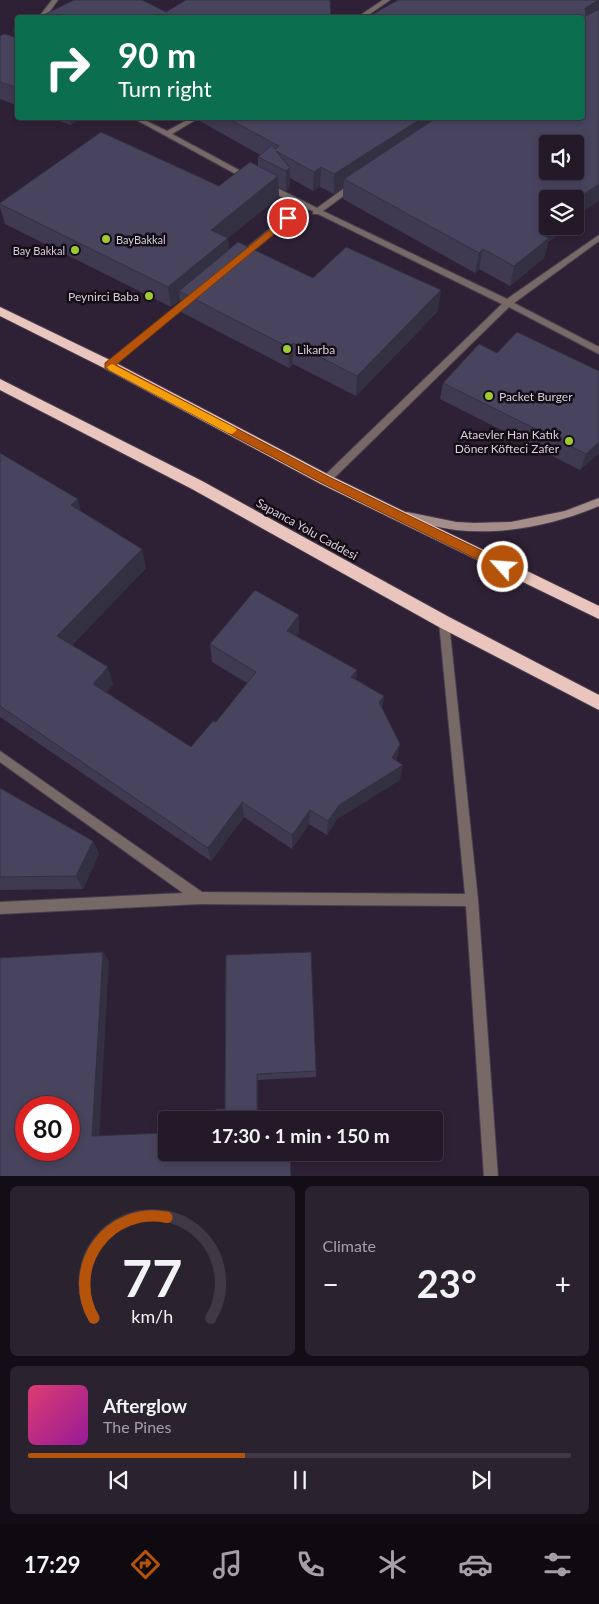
<!DOCTYPE html>
<html lang="en">
<head>
<meta charset="utf-8">
<style>
	body { margin:0; font-family:Lato,sans-serif; background:#2b2230; color:#f1f3f6; height:100vh; display:flex; flex-direction:column; font-size:19px; white-space:nowrap }
	* { box-sizing:border-box; margin:0 }
	p { font-size:16px; color:#a3a0a8 }
	.icon { flex:none; width:28px; height:28px; fill:none; stroke:currentColor; stroke-width:2; stroke-linecap:round; stroke-linejoin:round }
	.map { position:relative; height:1176px; overflow:hidden }
	.details { display:flex; flex-direction:column; gap:10px; padding:10px; background:#130e16; flex:1 }
	.details>* { flex:none }
	.top-card { position:absolute; left:15px; top:15px; width:570px; height:105px; border-radius:5px; box-shadow:0 2px 8px #0003,0 0 0 1px #403845; background:#0b6e4f; color:#fff; overflow:hidden }
	.tools { position:absolute; left:539px; top:135px; display:grid; gap:10px }
	.tools a { display:grid; place-items:center; width:45px; height:45px; border-radius:5px; background:#231928; box-shadow:0 2px 8px #0003,0 0 0 1px #403845; font-size:25px }
	.speed { position:absolute; left:15px; top:1096px; display:flex; gap:10px; font-size:25px; font-weight:700; text-align:center }
	.speed>* { display:grid; place-content:center; width:65px; height:65px; border-radius:50%; background:#231928; box-shadow:0 2px 8px #0003,0 0 0 1px #403845; line-height:1 }
	.speed .limit { border:8px solid #d22; background:#fff; color:#111 }
	.pin { position:absolute; display:grid; place-items:center; width:42px; height:42px; color:#fff; margin:-21px; border:2px solid #fff; border-radius:50%; box-shadow:0 1px 5px #0007 }
	.me { position:absolute; width:55px; margin:-28px; rotate:296deg; stroke-linejoin:round; filter:drop-shadow(0 0 4px #0008) }
	.turn { display:flex; align-items:center; gap:18px; height:105px; padding:0 20px; font-size:22px }
	.turn .icon { width:65px; height:65px; stroke-width:2.5 }
	.turn b { display:block; font-size:35px; line-height:42px }
	.big { font-size:38px; font-weight:700; line-height:1.1 }
	.details .card { flex:1; display:flex; flex-direction:column; justify-content:center; gap:8px; min-width:0; padding:0 18px; border-radius:8px; background:#2b2230 }
	.details .dial { align-items:center; gap:0 }
	.dial svg { height:130px; overflow:visible; fill:none; stroke:#403845; stroke-width:7; stroke-linecap:round; text-anchor:middle }
	.dial text { fill:#f1f3f6; stroke:none }
	.song { display:flex; align-items:center; gap:15px }
	.cover { width:60px; height:60px; border-radius:8px; background:linear-gradient(135deg,hsl(340 70% 55%),hsl(300 70% 35%)) }
	.played { height:5px; border-radius:2px; background:linear-gradient(90deg,#b45309 40%,#403845 40%) }
	.keys { display:flex; justify-content:space-around; direction:ltr }
	.heat { display:flex; justify-content:space-between; align-items:center; font-size:28px; direction:ltr }
	.details .tiles { flex:1; display:grid; gap:10px; grid-template-columns:1fr 1fr }
	.card:last-child { grid-column:span 2 }
	.trip { position:absolute; left:158px; top:1111px; width:285px; height:50px; border-radius:5px; background:#231928; box-shadow:0 2px 8px #0003,0 0 0 1px #403845; font-weight:700; line-height:50px; text-align:center }
	.tab-bar { display:flex; height:80px; justify-content:space-around; align-items:center; background:#0e0a10; color:#a3a0a8 }
	.tab-bar .icon { width:35px; height:35px }
	.tab-bar .on { color:#b45309 }
	.tab-bar b { font-size:22px; color:#f1f3f6 }
	.map>svg:first-child { display:block }
	.lines { fill:none; stroke-linecap:round; stroke-linejoin:round }
	.street-casing { stroke:#4a3d50; stroke-width:2 }
	.secondary-casing { stroke:#4a3d50; stroke-width:2 }
	.highway-casing { stroke:#4a3d50; stroke-width:2 }
	.street { fill:#776966; fill-rule:evenodd }
	.secondary { fill:#a58e8a; fill-rule:evenodd }
	.highway { fill:#e9c5be; fill-rule:evenodd }
	.wall { fill:#3f3a51 }
	.shaded-wall { fill:#333042 }
	.building { fill:#49445e; stroke:#333042; fill-rule:evenodd }
	.route { fill:#b45309; stroke:#753606 }
	.slow { fill:#f59e0b }
	.poi-dot { fill:#9ccb32; stroke:#140d16; stroke-width:2 }
	.labels { text-anchor:middle; dominant-baseline:central; stroke-width:5; stroke-linejoin:round; paint-order:stroke }
	.far-poi-label { font-size:11px; fill:#d7cedb; stroke:#140d16; text-anchor:start }
	.poi-label { font-size:12px; fill:#d7cedb; stroke:#140d16; text-anchor:end }
	.street-label { font-size:12px; fill:#d7cedb; stroke:#140d16 }
</style>
</head>
<body>
<div class="map">
<svg width="599" height="1177" viewBox="0 0 599 1177">
	<rect width="100%" height="100%" fill="#2f2135"/>
	<g class="lines">
		<!-- street casing -->
		<g class="street-casing">
			<g id="street">
				<path d="M52,0H58L45,18H38Z"/>
				<path d="M383,0H390L364,18H356Z"/>
				<path d="M133,118H140L167,131L191,118H198L197,119L172,134L252,177L245,179Z"/>
				<path d="M350,184H353L357,186L323,211L507,299L599,235V241L514,303L599,347V354L509,307L329,483H323L321,480L323,477L502,304L318,214H313V211L305,208L245,258H239V254L299,205L265,189V185H271L317,208Z"/>
				<path d="M190,295L193,296V300L112,367H106V363Z"/>
				<path d="M444,618L448,619L449,622L478,900L498,1177H484L466,906L200,904L0,914V902L183,893L0,762V751L202,892L465,894L439,622L440,619Z"/>
			</g>
		</g>
		<!-- secondary casing -->
		<g class="secondary-casing">
			<path id="secondary" d="M599,498V506C554,525 505,535 456,530C440,528 423,523 407,520L402,516L407,512L456,522L474,523L511,522L565,511Z"/>
		</g>
		<!-- highway casing -->
		<g class="highway-casing">
			<g id="highway">
				<path d="M0,307L114,362L331,476L599,606V619L321,484L104,368L0,316Z"/>
				<path d="M0,379L202,481L449,617L599,695V710L439,627L192,489L0,390Z"/>
			</g>
		</g>
		<!-- street -->
		<use href="#street" class="street"/>
		<!-- secondary -->
		<use href="#secondary" class="secondary"/>
		<!-- highway -->
		<use href="#highway" class="highway"/>
	</g>
	<!-- wall -->
	<g class="wall">
		<path d="M18,27V106L0,99V36L15,37L13,29Z"/>
		<path d="M51,118H80L71,125Z"/>
		<path d="M198,118H582L599,200L575,217V199H548L568,227L548,242L544,258L510,286L479,269L475,273L343,199V188L334,194L320,187L313,191L290,178V187L286,191L278,187L279,197L228,238L229,250L313,278L438,311L356,396L293,364L289,368L181,312L180,300L171,307L5,224L0,207V203L219,186L258,166V157L260,155L198,120Z"/>
		<path d="M497,353L599,453L580,470L440,399L443,383Z"/>
		<path d="M0,453L81,512L146,568L72,645L113,684L106,692L191,747L216,722L247,683L212,662L210,644L299,633L296,637L356,680L384,696L382,708L397,759V761L400,780L337,819L327,835L309,824L292,849L244,817L211,861L0,717Z"/>
		<path d="M0,788L99,854L83,889L0,890Z"/>
		<path d="M226,955L316,1071V1077L258,1080V1120H216L225,1109Z"/>
	</g>
	<!-- shaded-wall -->
	<g class="shaded-wall">
		<path d="M599,0V13L582,27L585,8Z"/>
		<path d="M69,118H80L71,125Z"/>
		<path d="M422,118H449L344,179L343,188L334,194V174Z"/>
		<path d="M321,167L320,187L313,191L314,172Z"/>
		<path d="M290,168V187L286,191V171Z"/>
		<path d="M278,176L279,197L228,238L230,259L179,291L180,300L171,307L168,287L211,230Z"/>
		<path d="M599,184V200L575,217V200Z"/>
		<path d="M548,226H568L548,242L544,258L510,286L514,266L539,233Z"/>
		<path d="M483,249L479,269L475,273L479,253Z"/>
		<path d="M441,290L438,311L356,396L357,376Z"/>
		<path d="M293,343V364L289,368L288,347Z"/>
		<path d="M599,442V453L580,470L586,454Z"/>
		<path d="M78,499L83,519L71,505Z"/>
		<path d="M142,549L146,568L64,654L57,636Z"/>
		<path d="M299,615V633L287,649V631Z"/>
		<path d="M108,667L113,684L99,701L93,684Z"/>
		<path d="M357,670L355,687L351,677Z"/>
		<path d="M384,696L381,712L379,702Z"/>
		<path d="M400,744L397,759L389,773L392,758Z"/>
		<path d="M403,765L400,780L337,819L327,835L328,821L339,805Z"/>
		<path d="M242,802L244,817L211,861L208,848Z"/>
		<path d="M310,810L309,824L292,849V835Z"/>
		<path d="M93,841L99,854L83,889L76,876Z"/>
		<path d="M103,952L109,961L99,1141L92,1136Z"/>
		<path d="M257,1074L258,1080V1120H257Z"/>
	</g>
	<!-- building -->
	<g class="building">
		<path d="M74,0H142L166,12L186,0H330L331,18H38Z"/>
		<path d="M398,0H599L585,8L586,16L599,9V184L575,200V199H548V226L539,233L549,238L514,266L483,249L479,253L344,179L436,118H582V18H366ZM548,144H575V171H548Z"/>
		<path d="M18,27V88L0,82V36L4,34L15,37V32L13,29Z"/>
		<path d="M227,118H422L334,174L321,167L314,172L276,151L290,168L286,171L258,157L272,145L275,149L279,146Z"/>
		<path d="M101,132L219,186L250,162L278,176L211,230L228,238L168,287L0,204V203Z"/>
		<path d="M238,242L313,278L346,247L441,290L357,376L293,343L288,347L179,291Z"/>
		<path d="M517,332L599,371V442L586,454L443,383L479,344L497,353Z"/>
		<path d="M0,453L78,499L71,505L142,549L57,636L108,667L93,684L191,747L213,721L216,722L256,672L210,644L255,590L299,615L287,631L357,670L351,677L384,696L379,702L400,744L392,758L403,765L339,805L328,821L310,810L292,835L242,802L208,848L0,706Z"/>
		<path d="M0,788L93,841L76,876L0,877Z"/>
		<path d="M103,952L92,1136L166,1133V1152H290L291,1177H0V958ZM26,1108H69V1150H26Z"/>
		<path d="M311,952L316,1071L257,1074V1120H216V1109H225L226,955Z"/>
	</g>
	<!-- route -->
	<path class="route" d="M288,215L292,218L291,220L116,365L329,477L507,563L509,567L507,570H499L322,483L105,368V363Z"/>
	<!-- slow -->
	<path class="slow" d="M112,364L235,428L237,430L232,434L228,433L109,370L107,367Z"/>
	<!-- markers -->
	<g class="poi-dot">
		<circle cx="106" cy="239" r="5"/>
		<circle cx="75" cy="250" r="5"/>
		<circle cx="149" cy="296" r="5"/>
		<circle cx="287" cy="349" r="5"/>
		<circle cx="489" cy="396" r="5"/>
		<circle cx="569" cy="441" r="5"/>
	</g>
	<g class="labels">
		<!-- far-poi labels -->
		<g class="far-poi-label">
			<text x="116" y="239">BayBakkal</text>
			<text x="65" y="250" text-anchor="end">Bay Bakkal</text>
		</g>
		<!-- poi labels -->
		<g class="poi-label">
			<text x="139" y="296">Peynirci Baba</text>
			<text x="297" y="349" text-anchor="start">Likarba</text>
			<text x="499" y="396" text-anchor="start">Packet Burger</text>
			<text x="559" y="434">Ataevler Han Katık<tspan x="559" dy="14">Döner Köfteci Zafer</tspan></text>
		</g>
		<!-- street labels -->
		<g class="street-label">
			<text transform="translate(307 529) rotate(29)">Sapanca Yolu Caddesi</text>
		</g>
	</g>
</svg>
<div class="tools">
<a><svg class="icon" aria-label="sound" viewBox="0 0 24 24"><path d="M4 9h4l5-4v14l-5-4H4zM17 9q2 3 0 6"/></svg></a>
<a><svg class="icon" aria-label="layers" viewBox="0 0 24 24"><path d="M12 4l9 5-9 5-9-5zM3 14l9 5 9-5"/></svg></a>
</div>
<div class="speed"><div class="limit">80</div></div>
<div class="pin" style="left:288px;top:218px;background:#d93025"><svg class="icon" aria-label="arrive" viewBox="0 0 24 24"><path d="M6 21V4h12l-3 4 3 4H6"/></svg></div>
<svg class="me" style="left:503px;top:567px" viewBox="-20 -20 40 40"><circle r="17" fill="#b45309" stroke="#fff" stroke-width="3"/><path d="M0-11L8 9 0 5-8 9z" fill="#fff"/></svg>
<div class="trip">17:30 · 1 min · 150 m</div>
<div class="top-card">
<div class="turn"><svg class="icon" aria-label="right" viewBox="0 0 24 24"><path d="M7 20v-9h11M14 6l5 5-5 5"/></svg><div><b>90 m</b>Turn right</div></div>
</div>
</div>
<section class="details">
<div class="tiles">
<div class="card dial"><svg viewBox="0 0 100 80">
<path d="M14 69A42 42 0 1 1 86 69"/>
<path d="M14 69A42 42 0 0 1 59 7" stroke="#b45309"/>
<text x="50" y="56" font-size="32" font-weight="700">77</text>
<text x="50" y="72" font-size="11">km/h</text>
</svg></div>
<div class="card"><p>Climate</p>
<div class="heat"><a>−</a><b class="big">23°</b><a>+</a></div>
</div>
<div class="card">
<div class="song"><i class="cover"></i><div><b>Afterglow</b><p>The Pines</p></div></div>
<div class="played"></div>
<div class="keys"><svg class="icon" aria-label="previous" viewBox="0 0 24 24"><path d="M18 5L8 12l10 7zM5 5v14"/></svg><svg class="icon" aria-label="pause" viewBox="0 0 24 24"><path d="M8 5v14M16 5v14"/></svg><svg class="icon" aria-label="next" viewBox="0 0 24 24"><path d="M6 5l10 7-10 7zM19 5v14"/></svg></div>
</div>
</div>
</section>
<nav class="tab-bar">
<b>17:29</b>
<svg class="icon on" aria-label="directions" viewBox="0 0 24 24"><path d="M12 3l9 9-9 9-9-9zM9 14v-3h6M13 9l2 2-2 2"/></svg>
<svg class="icon" aria-label="music" viewBox="0 0 24 24"><path d="M9 18V5l10-2v13"/><circle cx="6" cy="18" r="3"/><circle cx="16" cy="16" r="3"/></svg>
<svg class="icon" aria-label="phone" viewBox="0 0 24 24"><path d="M5 4h4l2 5-3 2q2 4 5 5l2-3 5 2v4C11 20 4 13 5 4z"/></svg>
<svg class="icon" aria-label="climate" viewBox="0 0 24 24"><path d="M12 3v18M4 7l16 10M4 17L20 7"/></svg>
<svg class="icon" aria-label="car" viewBox="0 0 24 24"><path d="M5 17H2v-5l4-1 3-4h7l3 4 3 1v5h-3M9 17h6M6 11h13"/><circle cx="7" cy="17" r="2"/><circle cx="17" cy="17" r="2"/></svg>
<svg class="icon" aria-label="filters" viewBox="0 0 24 24"><path d="M4 7h16M4 17h16"/><circle cx="9" cy="7" r="2"/><circle cx="15" cy="17" r="2"/></svg>
</nav>
</body>
</html>
